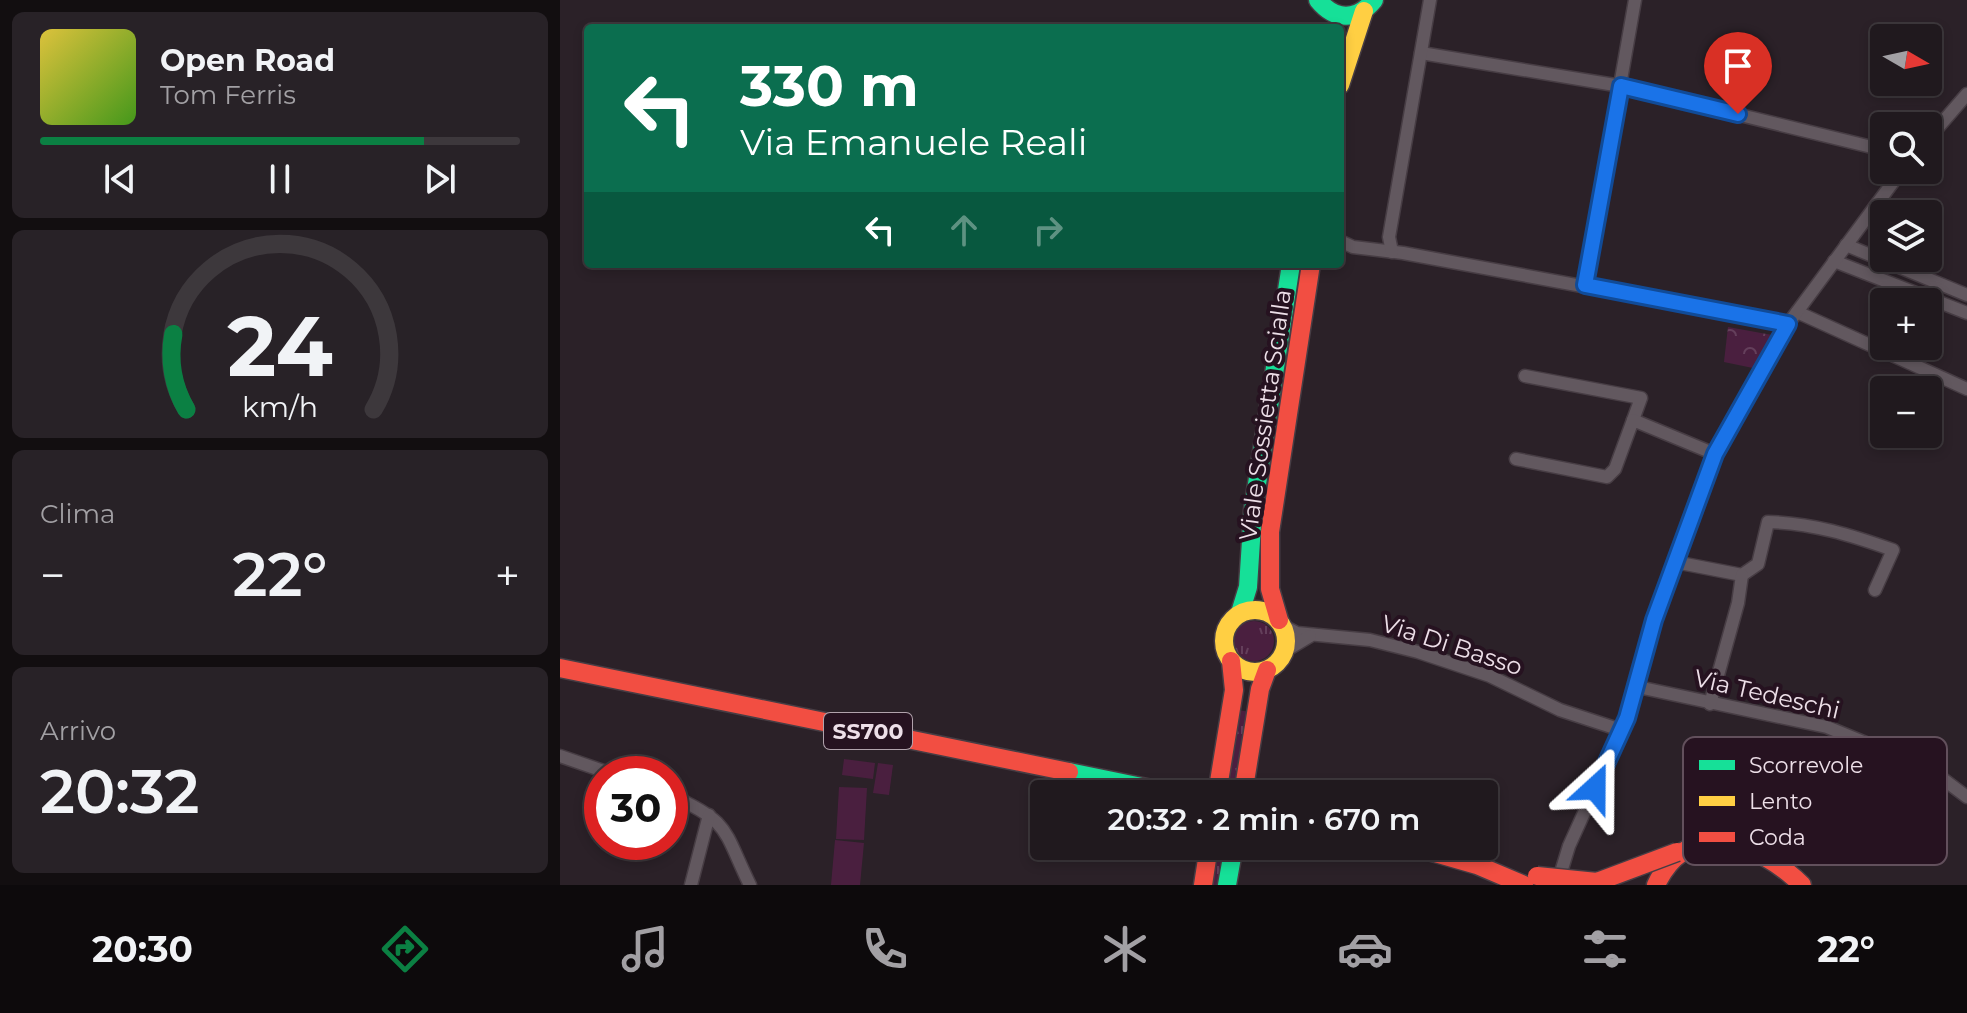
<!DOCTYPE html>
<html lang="it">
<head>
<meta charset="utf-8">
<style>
	body { margin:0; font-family:Montserrat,sans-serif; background:#282227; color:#f1f3f6; height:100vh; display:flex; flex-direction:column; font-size:30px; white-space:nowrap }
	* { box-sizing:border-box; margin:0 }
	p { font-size:26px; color:#a2a0a4 }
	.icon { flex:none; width:44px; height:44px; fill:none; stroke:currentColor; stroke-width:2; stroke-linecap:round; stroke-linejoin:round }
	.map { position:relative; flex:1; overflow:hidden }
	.drawer { display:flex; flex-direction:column; gap:12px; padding:12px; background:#120e10; width:560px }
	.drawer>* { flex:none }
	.guide { position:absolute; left:24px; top:24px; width:760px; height:244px; border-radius:8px; box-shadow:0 4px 12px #0003,0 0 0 2px #3d383c; background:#0b6e4f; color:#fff; overflow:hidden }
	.needle { width:52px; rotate:99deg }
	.controls { position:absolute; left:1310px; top:24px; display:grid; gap:16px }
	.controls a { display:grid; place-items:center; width:72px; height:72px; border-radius:8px; background:#20191e; box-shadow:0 4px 12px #0003,0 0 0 2px #3d383c; font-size:40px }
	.speed { position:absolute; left:24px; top:756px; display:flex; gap:16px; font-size:40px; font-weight:700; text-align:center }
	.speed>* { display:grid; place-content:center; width:104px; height:104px; border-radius:50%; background:#20191e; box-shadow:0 4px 12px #0003,0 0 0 2px #3d383c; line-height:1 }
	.speed .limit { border:12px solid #d22; background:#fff; color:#111 }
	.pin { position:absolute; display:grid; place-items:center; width:68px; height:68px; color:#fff; margin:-82px -34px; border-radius:50% 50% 50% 0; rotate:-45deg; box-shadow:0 0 8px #0007 }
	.pin .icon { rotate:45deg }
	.me { position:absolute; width:88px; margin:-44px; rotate:24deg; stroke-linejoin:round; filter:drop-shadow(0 0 6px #0008) }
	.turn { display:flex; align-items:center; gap:28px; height:168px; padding:0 24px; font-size:36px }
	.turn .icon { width:104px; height:104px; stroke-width:2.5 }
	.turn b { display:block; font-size:56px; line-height:68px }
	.lanes { display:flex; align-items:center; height:76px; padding:0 24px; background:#0003; justify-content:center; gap:40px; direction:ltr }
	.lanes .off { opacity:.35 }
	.big { font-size:60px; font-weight:600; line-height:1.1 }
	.drawer .tile { flex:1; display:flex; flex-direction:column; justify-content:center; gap:12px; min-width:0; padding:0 28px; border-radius:12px; background:#282227 }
	.drawer .dial { align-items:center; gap:0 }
	.dial svg { height:208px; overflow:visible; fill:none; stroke:#3d383c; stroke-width:7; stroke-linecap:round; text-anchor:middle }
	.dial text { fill:#f1f3f6; stroke:none }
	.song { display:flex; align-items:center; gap:24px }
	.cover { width:96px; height:96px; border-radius:12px; background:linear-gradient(135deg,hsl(50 70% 55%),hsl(100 70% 35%)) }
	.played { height:8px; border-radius:4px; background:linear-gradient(90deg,#0b8043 80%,#3d383c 80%) }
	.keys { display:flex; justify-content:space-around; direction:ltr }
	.heat { display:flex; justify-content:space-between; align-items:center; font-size:44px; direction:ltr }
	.trip { position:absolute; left:470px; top:780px; width:468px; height:80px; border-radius:8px; background:#20191e; box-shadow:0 4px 12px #0003,0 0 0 2px #3d383c; font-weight:600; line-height:80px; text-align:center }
	.tabs { display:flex; height:128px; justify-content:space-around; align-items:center; background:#0d0a0c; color:#a2a0a4 }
	.tabs .icon { width:56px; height:56px }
	.tabs .on { color:#0b8043 }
	.tabs b { font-size:36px; color:#f1f3f6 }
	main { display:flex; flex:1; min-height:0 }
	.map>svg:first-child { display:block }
	.grass { fill:url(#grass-tufts) }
	.park { fill:url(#park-crowns) }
	.pitch { fill:#4a1f3f }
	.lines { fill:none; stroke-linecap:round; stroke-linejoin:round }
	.street-casing { stroke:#473d44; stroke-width:15 }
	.fast-casing { stroke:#473d44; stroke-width:21 }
	.slow-casing { stroke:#473d44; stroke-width:21 }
	.jam-casing { stroke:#473d44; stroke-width:21 }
	.street { stroke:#62585f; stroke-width:12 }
	.fast { stroke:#16e098; stroke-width:18 }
	.slow { stroke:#ffcf43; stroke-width:18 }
	.jam { stroke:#f24e42; stroke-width:18 }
	.jam-bridge-casing { stroke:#473d44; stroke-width:21; stroke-linecap:butt }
	.jam-bridge { stroke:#f24e42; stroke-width:18 }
	.route-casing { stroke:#114b97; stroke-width:20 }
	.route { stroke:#1a73e8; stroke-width:14 }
	.labels { text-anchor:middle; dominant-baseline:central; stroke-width:8; stroke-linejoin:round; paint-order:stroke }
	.shield { fill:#261220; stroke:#b1a2ac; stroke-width:2 }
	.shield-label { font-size:22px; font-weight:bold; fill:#eddfe8 }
	.street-label { font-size:24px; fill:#eddfe8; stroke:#261220 }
	.key { fill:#261220; stroke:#62505c; stroke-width:2 }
	.key-label { font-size:22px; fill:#eddfe8 }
</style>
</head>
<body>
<main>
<section class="drawer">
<div class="tile">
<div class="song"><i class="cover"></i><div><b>Open Road</b><p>Tom Ferris</p></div></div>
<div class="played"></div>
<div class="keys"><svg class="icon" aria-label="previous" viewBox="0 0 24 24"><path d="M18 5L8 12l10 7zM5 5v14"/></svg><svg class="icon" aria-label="pause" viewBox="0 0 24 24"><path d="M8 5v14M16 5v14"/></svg><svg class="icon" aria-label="next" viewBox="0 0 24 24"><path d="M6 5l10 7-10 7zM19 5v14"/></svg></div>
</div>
<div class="tile dial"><svg viewBox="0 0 100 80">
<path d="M14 69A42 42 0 1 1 86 69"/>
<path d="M14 69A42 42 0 0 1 9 40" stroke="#0b8043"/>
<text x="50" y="56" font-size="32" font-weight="700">24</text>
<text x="50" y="72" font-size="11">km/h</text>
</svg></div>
<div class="tile"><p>Clima</p>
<div class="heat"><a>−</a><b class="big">22°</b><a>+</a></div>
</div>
<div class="tile"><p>Arrivo</p><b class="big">20:32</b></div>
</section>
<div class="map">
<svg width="1407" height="885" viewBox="0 0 1407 885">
	<defs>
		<pattern id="grass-tufts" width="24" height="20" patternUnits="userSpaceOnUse" patternTransform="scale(2)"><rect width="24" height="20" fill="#4a1f3f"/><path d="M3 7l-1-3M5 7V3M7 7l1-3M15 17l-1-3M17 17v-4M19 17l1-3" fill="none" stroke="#643f5b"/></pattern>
		<pattern id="park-crowns" width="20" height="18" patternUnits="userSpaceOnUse" patternTransform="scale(2)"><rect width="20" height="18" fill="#4a1f3f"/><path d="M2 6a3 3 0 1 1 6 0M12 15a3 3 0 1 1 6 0" fill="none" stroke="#643f5b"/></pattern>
	</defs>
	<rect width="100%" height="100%" fill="#2b2128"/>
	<!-- grass -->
	<g class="grass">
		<circle cx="694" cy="641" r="20"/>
		<path d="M677,710L691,712L678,784L664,782Z"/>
		<path d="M654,846H669L661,885H649Z"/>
	</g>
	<!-- park -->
	<path class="park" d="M1168,327L1212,335L1193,368L1164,362Z"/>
	<!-- pitch -->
	<g class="pitch">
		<path d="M284,759L315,763L313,779L282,775Z"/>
		<path d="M318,763L333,765L329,795L313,793Z"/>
		<path d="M279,787L307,788L304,840L276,839Z"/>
		<path d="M275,840L304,843L300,885H271Z"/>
	</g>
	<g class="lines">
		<!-- street casing -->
		<g class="street-casing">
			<g id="street">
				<path d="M861,53L1061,86L1324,150"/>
				<path d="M1368,139L1407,94"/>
				<path d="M780,241L793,247L843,253L1228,324"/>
				<path d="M1286,245L1407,295"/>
				<path d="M832,252L829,237L870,0"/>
				<path d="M1274,261L1407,313"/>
				<path d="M1025,285L1075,0"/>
				<path d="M1237,312L1407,389"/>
				<path d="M965,376L1081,398L1073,420"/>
				<path d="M956,459L1047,477L1055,469L1073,420L1155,454"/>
				<path d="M1115,562L1182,575"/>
				<path d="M1182,575L1198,564L1208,522C1252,523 1291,535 1333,550L1315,590"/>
				<path d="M722,625L737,633L810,640L858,652L930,676L1000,710L1061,730"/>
				<path d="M725,651L750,636"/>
				<path d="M1078,687L1267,727L1371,770L1407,797"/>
				<path d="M1150,704L1178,603L1182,575"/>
				<path d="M0,756L52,774"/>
				<path d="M110,795C171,822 163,830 190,885"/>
				<path d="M998,882L1009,846L1067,718L1094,620L1155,454L1228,324L1342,170"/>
				<path d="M131,885L149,815"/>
			</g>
		</g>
		<!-- fast casing -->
		<g class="fast-casing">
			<g id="fast">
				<path d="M758,0C775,21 797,21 814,0"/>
				<path d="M680,613L688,587L693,510L731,264"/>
				<path d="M509,772L616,794"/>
				<path d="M667,885L674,846"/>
			</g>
		</g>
		<!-- slow casing -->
		<g class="slow-casing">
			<g id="slow">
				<path d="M780,85L804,11"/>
				<circle cx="695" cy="641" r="31"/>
			</g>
		</g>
		<!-- jam casing -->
		<g class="jam-casing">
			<g id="jam">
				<path d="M719,620L710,589V532L751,264"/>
				<path d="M0,668L509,772"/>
				<path d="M657,794L674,690L671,661"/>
				<path d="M683,794L700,689L707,670"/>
				<path d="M851,846L917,865L964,885"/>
				<path d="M643,885L649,846"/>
				<path d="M1096,885C1128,816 1198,842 1242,885"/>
			</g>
		</g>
		<!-- street -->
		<use href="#street" class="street"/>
		<!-- fast -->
		<use href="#fast" class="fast"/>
		<!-- slow -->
		<use href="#slow" class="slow"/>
		<!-- jam -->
		<use href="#jam" class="jam"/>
		<!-- jam-bridge casing -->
		<g class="jam-bridge-casing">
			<path id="jam-bridge" d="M977,876L1037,882L1117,852"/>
		</g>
		<!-- jam-bridge -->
		<use href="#jam-bridge" class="jam-bridge"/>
	</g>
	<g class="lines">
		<!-- route casing -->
		<g class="route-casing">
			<path id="route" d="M1035,788L1067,718L1094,620L1155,454L1228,324L1025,285L1061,86L1178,114"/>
		</g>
		<!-- route -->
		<use href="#route" class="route"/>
	</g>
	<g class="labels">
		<!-- shield labels -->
		<rect class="shield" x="264" y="713" width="88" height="36" rx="6"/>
		<g class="shield-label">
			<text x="308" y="731">SS700</text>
		</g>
		<!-- street labels -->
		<g class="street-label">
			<text transform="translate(705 415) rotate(-82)">Viale Sossietta Scialla</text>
			<text transform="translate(892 645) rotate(18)">Via Di Basso</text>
			<text transform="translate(1207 694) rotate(13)">Via Tedeschi</text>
		</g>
	</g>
	<!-- legend -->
	<rect x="1123" y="737" width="264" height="128" rx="12" class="key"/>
	<rect x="1139" y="760" width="36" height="10" fill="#16e098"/>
	<rect x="1139" y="796" width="36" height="10" fill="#ffcf43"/>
	<rect x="1139" y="832" width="36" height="10" fill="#f24e42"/>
	<g class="key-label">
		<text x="1189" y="773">Scorrevole</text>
		<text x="1189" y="809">Lento</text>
		<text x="1189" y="845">Coda</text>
	</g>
</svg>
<div class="controls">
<a><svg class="needle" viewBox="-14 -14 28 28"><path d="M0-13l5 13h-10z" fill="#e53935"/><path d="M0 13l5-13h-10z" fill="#a2a0a4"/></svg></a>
<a><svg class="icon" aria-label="search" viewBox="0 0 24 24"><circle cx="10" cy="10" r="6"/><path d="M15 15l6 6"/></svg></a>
<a><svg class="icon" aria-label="layers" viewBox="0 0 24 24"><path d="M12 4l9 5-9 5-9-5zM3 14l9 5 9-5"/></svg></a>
<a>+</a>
<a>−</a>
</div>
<div class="speed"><div class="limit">30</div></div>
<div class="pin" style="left:1178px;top:114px;background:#d93025"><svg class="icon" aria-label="arrive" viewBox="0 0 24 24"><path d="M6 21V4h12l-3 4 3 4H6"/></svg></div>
<svg class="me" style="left:1035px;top:788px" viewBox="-20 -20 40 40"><path d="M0-17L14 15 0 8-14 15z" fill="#1a73e8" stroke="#fff" stroke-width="4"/></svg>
<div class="trip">20:32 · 2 min · 670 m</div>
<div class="guide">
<div class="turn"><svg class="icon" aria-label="left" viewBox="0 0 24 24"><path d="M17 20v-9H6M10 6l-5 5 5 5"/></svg><div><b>330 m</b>Via Emanuele Reali</div></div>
<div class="lanes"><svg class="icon" aria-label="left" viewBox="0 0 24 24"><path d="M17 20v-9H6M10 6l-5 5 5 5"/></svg><svg class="icon off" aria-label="ahead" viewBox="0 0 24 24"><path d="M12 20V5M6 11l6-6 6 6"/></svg><svg class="icon off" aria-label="right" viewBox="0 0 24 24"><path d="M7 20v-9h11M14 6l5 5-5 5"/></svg></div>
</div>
</div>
</main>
<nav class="tabs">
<b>20:30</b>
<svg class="icon on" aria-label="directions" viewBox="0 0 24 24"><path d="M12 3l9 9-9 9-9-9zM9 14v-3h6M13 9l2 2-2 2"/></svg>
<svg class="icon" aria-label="music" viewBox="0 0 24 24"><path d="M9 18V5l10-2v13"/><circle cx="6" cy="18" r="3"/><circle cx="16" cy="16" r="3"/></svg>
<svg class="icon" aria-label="phone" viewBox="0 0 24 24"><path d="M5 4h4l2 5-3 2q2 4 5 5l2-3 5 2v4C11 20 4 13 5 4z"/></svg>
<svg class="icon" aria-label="climate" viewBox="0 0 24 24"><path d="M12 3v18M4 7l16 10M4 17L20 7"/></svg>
<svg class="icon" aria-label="car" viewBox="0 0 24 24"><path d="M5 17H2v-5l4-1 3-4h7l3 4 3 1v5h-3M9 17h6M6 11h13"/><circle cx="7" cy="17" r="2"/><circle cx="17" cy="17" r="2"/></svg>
<svg class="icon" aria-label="filters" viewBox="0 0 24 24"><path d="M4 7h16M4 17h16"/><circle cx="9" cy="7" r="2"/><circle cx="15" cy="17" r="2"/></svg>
<b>22°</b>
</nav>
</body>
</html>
